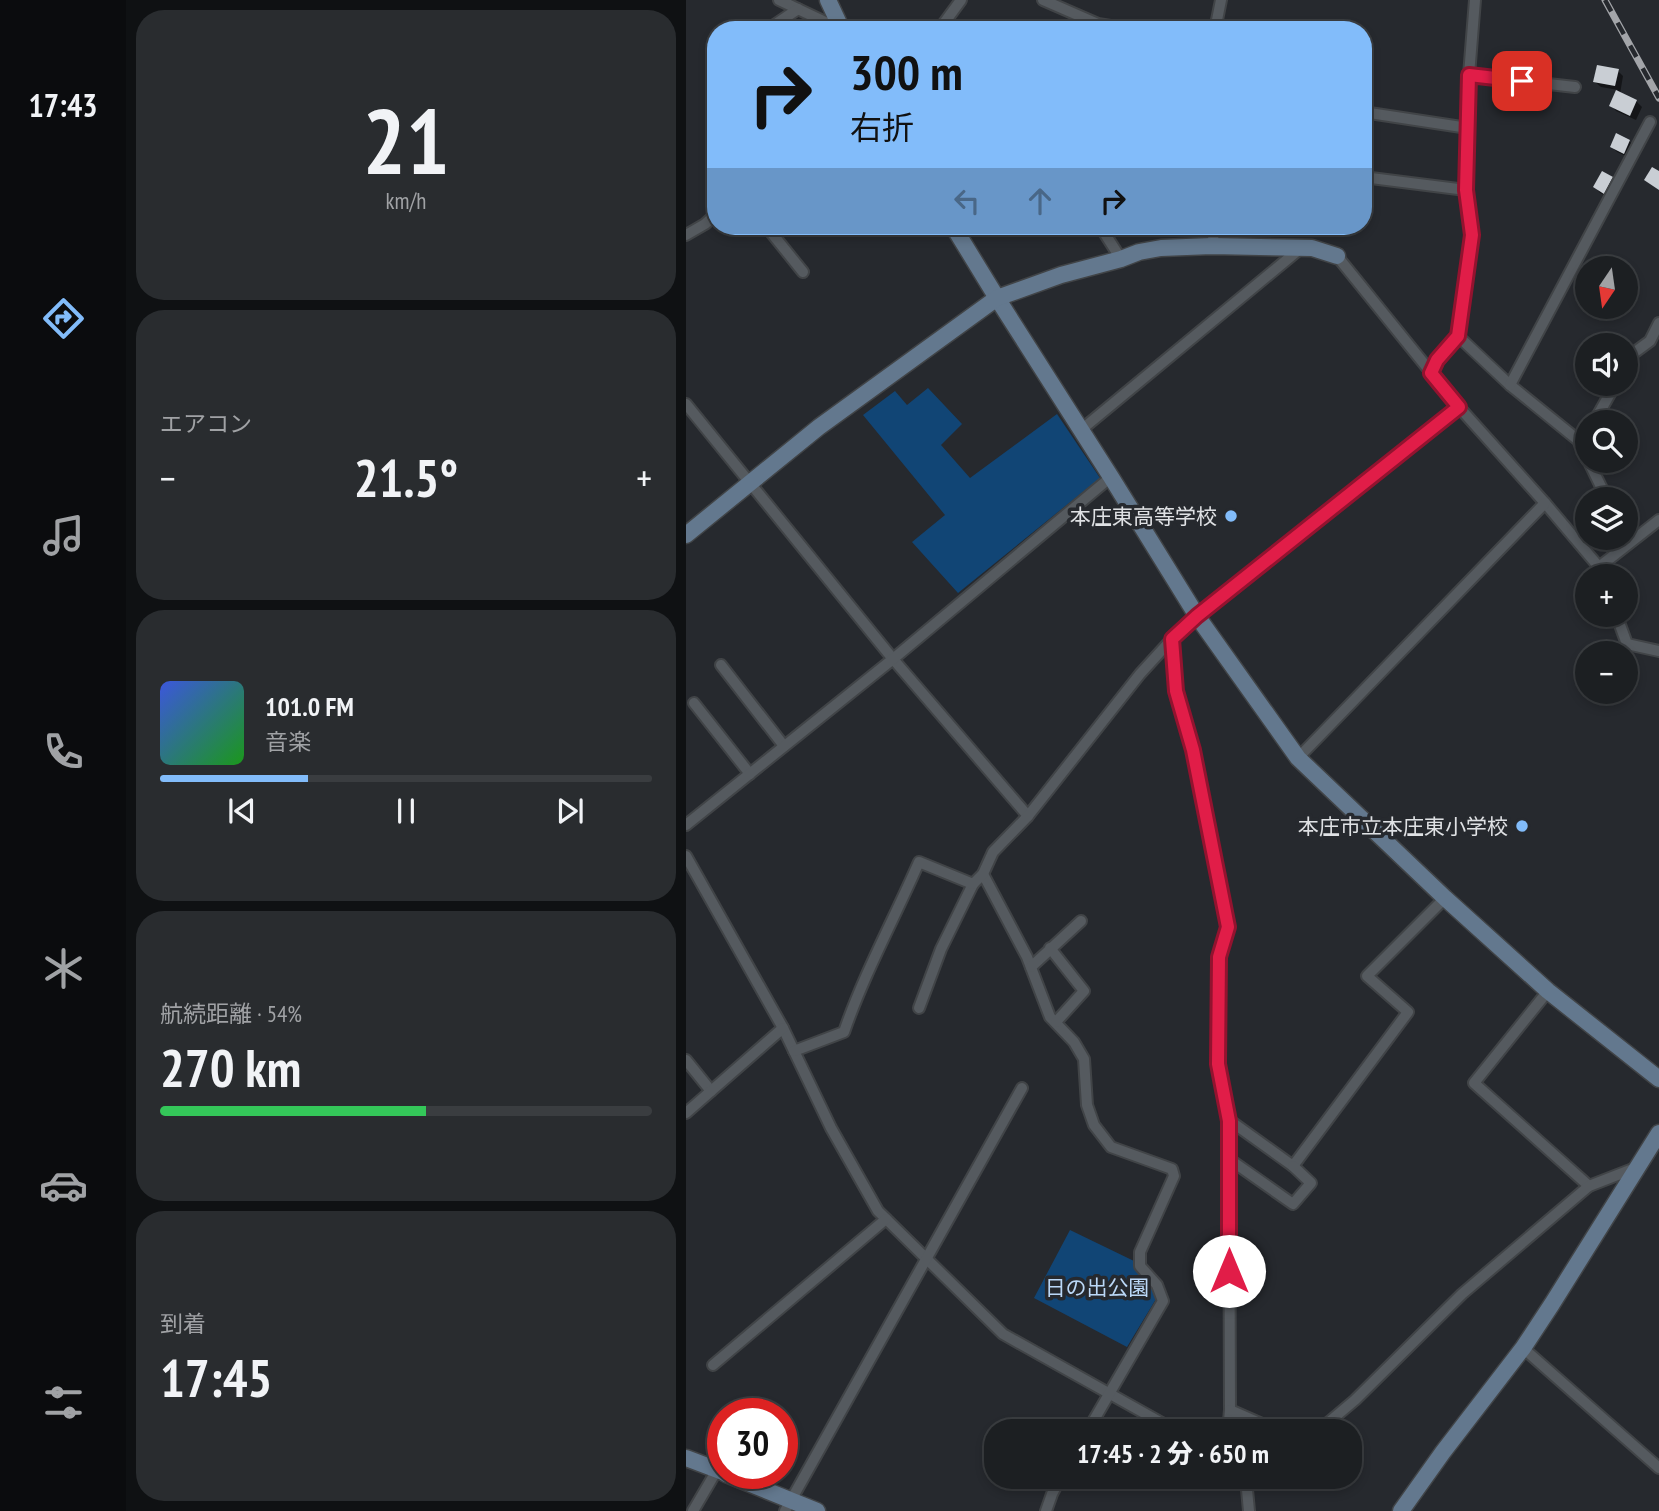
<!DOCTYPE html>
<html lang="ja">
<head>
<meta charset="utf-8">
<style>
	body { margin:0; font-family:"PT Sans Narrow","Noto Sans JP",sans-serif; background:#292c2f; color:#f1f3f6; height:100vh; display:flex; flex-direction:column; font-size:26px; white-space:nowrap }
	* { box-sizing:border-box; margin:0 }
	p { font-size:23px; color:#a0a2a5 }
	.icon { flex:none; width:38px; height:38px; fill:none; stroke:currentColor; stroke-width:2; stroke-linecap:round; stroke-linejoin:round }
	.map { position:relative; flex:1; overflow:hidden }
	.details { display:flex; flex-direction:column; gap:10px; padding:10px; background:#0f1113; width:560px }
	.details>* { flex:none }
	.top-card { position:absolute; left:21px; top:21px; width:665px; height:214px; border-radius:28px; box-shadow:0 4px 10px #0003,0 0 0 2px #3a3d40; background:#82bcfa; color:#111; overflow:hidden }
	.needle { width:46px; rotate:193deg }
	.fabs { position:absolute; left:889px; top:256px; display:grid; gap:14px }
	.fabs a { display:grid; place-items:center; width:63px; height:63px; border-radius:50%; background:#1c1f22; box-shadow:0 4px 10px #0003,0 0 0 2px #3a3d40; font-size:35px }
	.speed { position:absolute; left:21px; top:1398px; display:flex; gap:14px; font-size:35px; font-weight:700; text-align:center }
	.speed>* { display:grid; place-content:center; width:91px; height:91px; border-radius:50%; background:#1c1f22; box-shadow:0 4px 10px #0003,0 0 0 2px #3a3d40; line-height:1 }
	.speed .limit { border:10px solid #d22; background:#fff; color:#111 }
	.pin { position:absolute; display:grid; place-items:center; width:60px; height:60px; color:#fff; margin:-30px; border-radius:14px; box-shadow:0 4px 10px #0006 }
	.me { position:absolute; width:77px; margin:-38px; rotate:0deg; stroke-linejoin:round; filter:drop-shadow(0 0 5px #0008) }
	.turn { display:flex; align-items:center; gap:24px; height:147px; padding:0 28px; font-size:32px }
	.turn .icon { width:91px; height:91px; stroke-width:2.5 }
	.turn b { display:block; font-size:49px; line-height:60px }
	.lanes { display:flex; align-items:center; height:66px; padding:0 28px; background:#0003; justify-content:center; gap:35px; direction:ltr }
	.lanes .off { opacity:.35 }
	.big { font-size:52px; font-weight:800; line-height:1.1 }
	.details .tile { flex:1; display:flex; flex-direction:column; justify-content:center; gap:10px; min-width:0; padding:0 24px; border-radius:28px; background:#292c2f }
	.details .dial { align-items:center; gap:0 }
	.dial b { font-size:91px; line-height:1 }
	.song { display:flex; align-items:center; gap:21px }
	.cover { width:84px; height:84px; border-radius:10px; background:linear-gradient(135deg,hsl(230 70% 55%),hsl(120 70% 35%)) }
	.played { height:7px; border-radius:4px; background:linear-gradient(90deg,#82bcfa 30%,#3a3d40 30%) }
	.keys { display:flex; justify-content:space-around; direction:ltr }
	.heat { display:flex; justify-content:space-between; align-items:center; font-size:38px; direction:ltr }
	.charge { height:10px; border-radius:5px; background:linear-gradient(90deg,#34c759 54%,#3a3d40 0) }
	.trip { position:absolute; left:298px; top:1419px; width:378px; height:70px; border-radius:28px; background:#1c1f22; box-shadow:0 4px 10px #0003,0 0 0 2px #3a3d40; font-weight:800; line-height:70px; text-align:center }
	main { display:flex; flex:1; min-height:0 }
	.tab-bar { display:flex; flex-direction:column; width:126px; justify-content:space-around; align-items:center; background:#0b0c0e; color:#a0a2a5 }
	.tab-bar .icon { width:49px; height:49px }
	.tab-bar .active { color:#82bcfa }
	.tab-bar b { font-size:32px; color:#f1f3f6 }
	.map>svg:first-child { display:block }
	.green { fill:#114575 }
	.shadow { fill:#0007 }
	.building { fill:#c9ced4 }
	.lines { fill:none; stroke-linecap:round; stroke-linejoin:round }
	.street-casing { stroke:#414447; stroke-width:14 }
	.secondary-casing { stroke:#414447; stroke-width:19 }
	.street { stroke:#555a5f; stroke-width:10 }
	.secondary { stroke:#63788e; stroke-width:16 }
	.rail-casing { stroke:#a3a5a9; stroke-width:7 }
	.rail { stroke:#26292e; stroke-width:4.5; stroke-dasharray:13; stroke-linecap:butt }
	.route-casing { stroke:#92132f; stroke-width:18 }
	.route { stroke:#e11d48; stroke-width:12 }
	.poi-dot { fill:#82bcfa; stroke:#26292e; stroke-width:2.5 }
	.labels { text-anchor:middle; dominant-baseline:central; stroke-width:7; stroke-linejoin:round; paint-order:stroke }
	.poi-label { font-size:21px; fill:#dfe1e4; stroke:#26292e; text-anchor:end }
	.park-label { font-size:21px; fill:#bbd8f7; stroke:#26292e }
</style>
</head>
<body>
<main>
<nav class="tab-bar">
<b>17:43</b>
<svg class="icon active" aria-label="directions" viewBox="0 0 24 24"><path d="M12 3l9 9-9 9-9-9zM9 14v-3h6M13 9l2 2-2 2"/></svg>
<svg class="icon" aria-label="music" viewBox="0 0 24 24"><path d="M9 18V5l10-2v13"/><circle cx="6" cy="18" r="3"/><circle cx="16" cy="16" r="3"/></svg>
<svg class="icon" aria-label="phone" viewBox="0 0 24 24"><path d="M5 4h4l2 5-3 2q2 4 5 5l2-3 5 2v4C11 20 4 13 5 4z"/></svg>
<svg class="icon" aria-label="climate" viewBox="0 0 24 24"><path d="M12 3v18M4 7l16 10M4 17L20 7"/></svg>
<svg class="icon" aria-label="car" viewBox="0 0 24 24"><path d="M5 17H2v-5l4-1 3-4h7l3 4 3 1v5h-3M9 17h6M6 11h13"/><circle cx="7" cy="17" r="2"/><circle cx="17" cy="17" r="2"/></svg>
<svg class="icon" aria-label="filters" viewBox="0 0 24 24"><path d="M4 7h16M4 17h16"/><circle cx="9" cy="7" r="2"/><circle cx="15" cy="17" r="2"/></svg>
</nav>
<section class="details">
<div class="tile dial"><b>21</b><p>km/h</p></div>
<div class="tile"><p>エアコン</p>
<div class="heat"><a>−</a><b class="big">21.5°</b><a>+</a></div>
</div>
<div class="tile">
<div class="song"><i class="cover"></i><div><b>101.0 FM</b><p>音楽</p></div></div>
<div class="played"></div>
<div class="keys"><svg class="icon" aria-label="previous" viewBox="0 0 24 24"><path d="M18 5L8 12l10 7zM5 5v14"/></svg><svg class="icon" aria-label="pause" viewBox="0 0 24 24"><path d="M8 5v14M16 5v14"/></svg><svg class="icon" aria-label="next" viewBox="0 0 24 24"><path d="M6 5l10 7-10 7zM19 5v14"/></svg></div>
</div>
<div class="tile"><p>航続距離 · 54%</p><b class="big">270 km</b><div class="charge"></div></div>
<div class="tile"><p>到着</p><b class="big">17:45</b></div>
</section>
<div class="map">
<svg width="973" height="1511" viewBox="0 0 973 1511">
	<rect width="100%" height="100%" fill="#26292e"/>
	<!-- green -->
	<g class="green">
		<path d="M242,388L276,424L255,445L284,478L371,414L414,478L272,593L226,542L259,515L177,415L209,391L221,405Z"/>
		<path d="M384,1230L448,1261L451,1271L467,1287L470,1299L441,1347L348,1298Z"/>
	</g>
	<!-- shadow -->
	<g class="shadow">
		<path d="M932,71L937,76L934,94L950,101L956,107L950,120L930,111L925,105L932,90L915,87L909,82Z"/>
		<path d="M943,141L949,147L944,158L931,152L926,147Z"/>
		<path d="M926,178L932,184L924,198L914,193L909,187Z"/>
	</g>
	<!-- building -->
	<g class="building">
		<path d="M911,65L933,69L929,86L907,82Z"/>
		<path d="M930,90L951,100L944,116L923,106Z"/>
		<path d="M930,133L944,140L938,154L924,147Z"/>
		<path d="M966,167L973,171V190L958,180Z"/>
		<path d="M916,171L927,177L918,194L907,187Z"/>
	</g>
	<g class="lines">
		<!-- street casing -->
		<g class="street-casing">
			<g id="street">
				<path d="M93,0L156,30"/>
				<path d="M357,0L412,24L449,30"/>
				<path d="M81,30L112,9"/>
				<path d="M253,30L275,0"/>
				<path d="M529,30L535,0"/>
				<path d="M26,61L30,59"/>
				<path d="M783,75L889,87"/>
				<path d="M677,112L782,128"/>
				<path d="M677,177L780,190"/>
				<path d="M80,226L117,272"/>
				<path d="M414,226L435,259"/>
				<path d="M0,235L19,224L30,214"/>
				<path d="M526,246L529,226"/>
				<path d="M651,256L773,407L859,503L913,567L916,576"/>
				<path d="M772,336L824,385L892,440L901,460"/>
				<path d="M940,365L945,355L964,341L973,323"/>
				<path d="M745,373L751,360L772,336L786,235L780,190L783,75L789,0"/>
				<path d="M824,385L964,122"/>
				<path d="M0,404L207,659L342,816"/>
				<path d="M908,422L930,383"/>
				<path d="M395,430L615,248"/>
				<path d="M902,460L921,499"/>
				<path d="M913,567L973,520"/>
				<path d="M930,614L941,644L973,651"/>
				<path d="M486,639L490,691L507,750L542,927L533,957L532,1064L543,1120L544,1410L542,1432"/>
				<path d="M35,665L98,746"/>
				<path d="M8,703L64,774"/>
				<path d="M612,758L859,503"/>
				<path d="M0,825L207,659L425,477"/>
				<path d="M0,856L97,1028L145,1128L192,1211L317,1334L492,1432"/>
				<path d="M297,874L341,957L364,1017L388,1042L398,1059L401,1105L408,1125L425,1147L486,1169L488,1176L454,1252V1266L471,1285L477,1301L401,1432"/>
				<path d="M364,948L398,991L370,1022"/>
				<path d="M345,967L395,921"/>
				<path d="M862,991L788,1083L903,1186"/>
				<path d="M233,1008L255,949L287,884"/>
				<path d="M108,1051L158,1032C178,974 208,919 233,862L287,884L297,874L307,852L342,816L454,674L486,639L511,616L773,407"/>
				<path d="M0,1060L25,1091"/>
				<path d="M0,1113L97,1028"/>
				<path d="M543,1120L607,1166L722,1012L681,976L759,898"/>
				<path d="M543,1159L607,1204L625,1183L607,1166"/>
				<path d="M837,1348L973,1468"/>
				<path d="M27,1365L200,1219"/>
				<path d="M544,1410L594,1432"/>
				<path d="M629,1432L637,1427L669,1400L776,1294L903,1186L952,1167"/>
				<path d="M558,1477L560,1479L563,1511"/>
				<path d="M7,1511L31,1470"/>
				<path d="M99,1511L336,1088"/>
				<path d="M360,1511L366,1494L375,1477"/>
			</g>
		</g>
		<!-- secondary casing -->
		<g class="secondary-casing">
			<g id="secondary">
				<path d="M142,0L156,30"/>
				<path d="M267,226L311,298L425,477L511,616L612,758L759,898L862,991L973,1079"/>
				<path d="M0,535L133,427L311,298L375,275L435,259L453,252L475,248L526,246L626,248L651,256"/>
				<path d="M0,1458L37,1472"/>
				<path d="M40,1474L131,1511"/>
				<path d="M715,1511L757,1452L837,1348L866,1304L973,1133"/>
			</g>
		</g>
		<!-- street -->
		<use href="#street" class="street"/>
		<!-- secondary -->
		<use href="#secondary" class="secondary"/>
		<!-- rail casing -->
		<g class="rail-casing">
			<path id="rail" d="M919,0L973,98"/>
		</g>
		<!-- rail -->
		<use href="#rail" class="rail"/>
	</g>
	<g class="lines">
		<!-- route casing -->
		<g class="route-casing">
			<path id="route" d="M543,1271V1121L532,1064L533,957L542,927L507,750L490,691L486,639L511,616L773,407L745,373L751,360L772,336L786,235L780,190L783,75L836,81"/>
		</g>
		<!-- route -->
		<use href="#route" class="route"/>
	</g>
	<!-- markers -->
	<g class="poi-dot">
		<circle cx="545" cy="516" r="7"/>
		<circle cx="836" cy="826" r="7"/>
	</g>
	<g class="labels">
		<!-- poi labels -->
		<g class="poi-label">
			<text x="531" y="516">本庄東高等学校</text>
			<text x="822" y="826">本庄市立本庄東小学校</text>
		</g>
		<!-- park labels -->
		<g class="park-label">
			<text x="411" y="1287">日の出公園</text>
		</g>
	</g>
</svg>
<div class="fabs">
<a><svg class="needle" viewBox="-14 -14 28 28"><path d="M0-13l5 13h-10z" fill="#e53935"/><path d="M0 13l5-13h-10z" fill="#a0a2a5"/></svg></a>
<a><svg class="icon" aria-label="sound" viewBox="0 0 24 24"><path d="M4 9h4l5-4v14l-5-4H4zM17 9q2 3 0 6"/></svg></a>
<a><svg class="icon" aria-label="search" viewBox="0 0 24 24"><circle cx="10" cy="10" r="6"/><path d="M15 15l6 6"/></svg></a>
<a><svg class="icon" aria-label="layers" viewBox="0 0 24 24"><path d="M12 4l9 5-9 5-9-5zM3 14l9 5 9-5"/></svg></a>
<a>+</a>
<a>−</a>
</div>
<div class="speed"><div class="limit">30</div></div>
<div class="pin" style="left:836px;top:81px;background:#d93025"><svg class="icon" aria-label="arrive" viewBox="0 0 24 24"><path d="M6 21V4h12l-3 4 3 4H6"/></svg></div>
<svg class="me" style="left:543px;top:1271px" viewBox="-20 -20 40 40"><circle r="19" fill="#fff"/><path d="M0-13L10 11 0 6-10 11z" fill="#e11d48"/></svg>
<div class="trip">17:45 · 2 分 · 650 m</div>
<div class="top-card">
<div class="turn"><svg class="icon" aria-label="right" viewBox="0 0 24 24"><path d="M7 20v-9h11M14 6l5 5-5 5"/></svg><div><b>300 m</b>右折</div></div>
<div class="lanes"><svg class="icon off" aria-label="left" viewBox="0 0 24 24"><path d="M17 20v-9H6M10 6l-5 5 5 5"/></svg><svg class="icon off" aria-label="ahead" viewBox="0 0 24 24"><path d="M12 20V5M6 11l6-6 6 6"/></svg><svg class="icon" aria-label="right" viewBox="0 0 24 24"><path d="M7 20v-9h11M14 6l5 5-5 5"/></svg></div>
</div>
</div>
</main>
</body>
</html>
